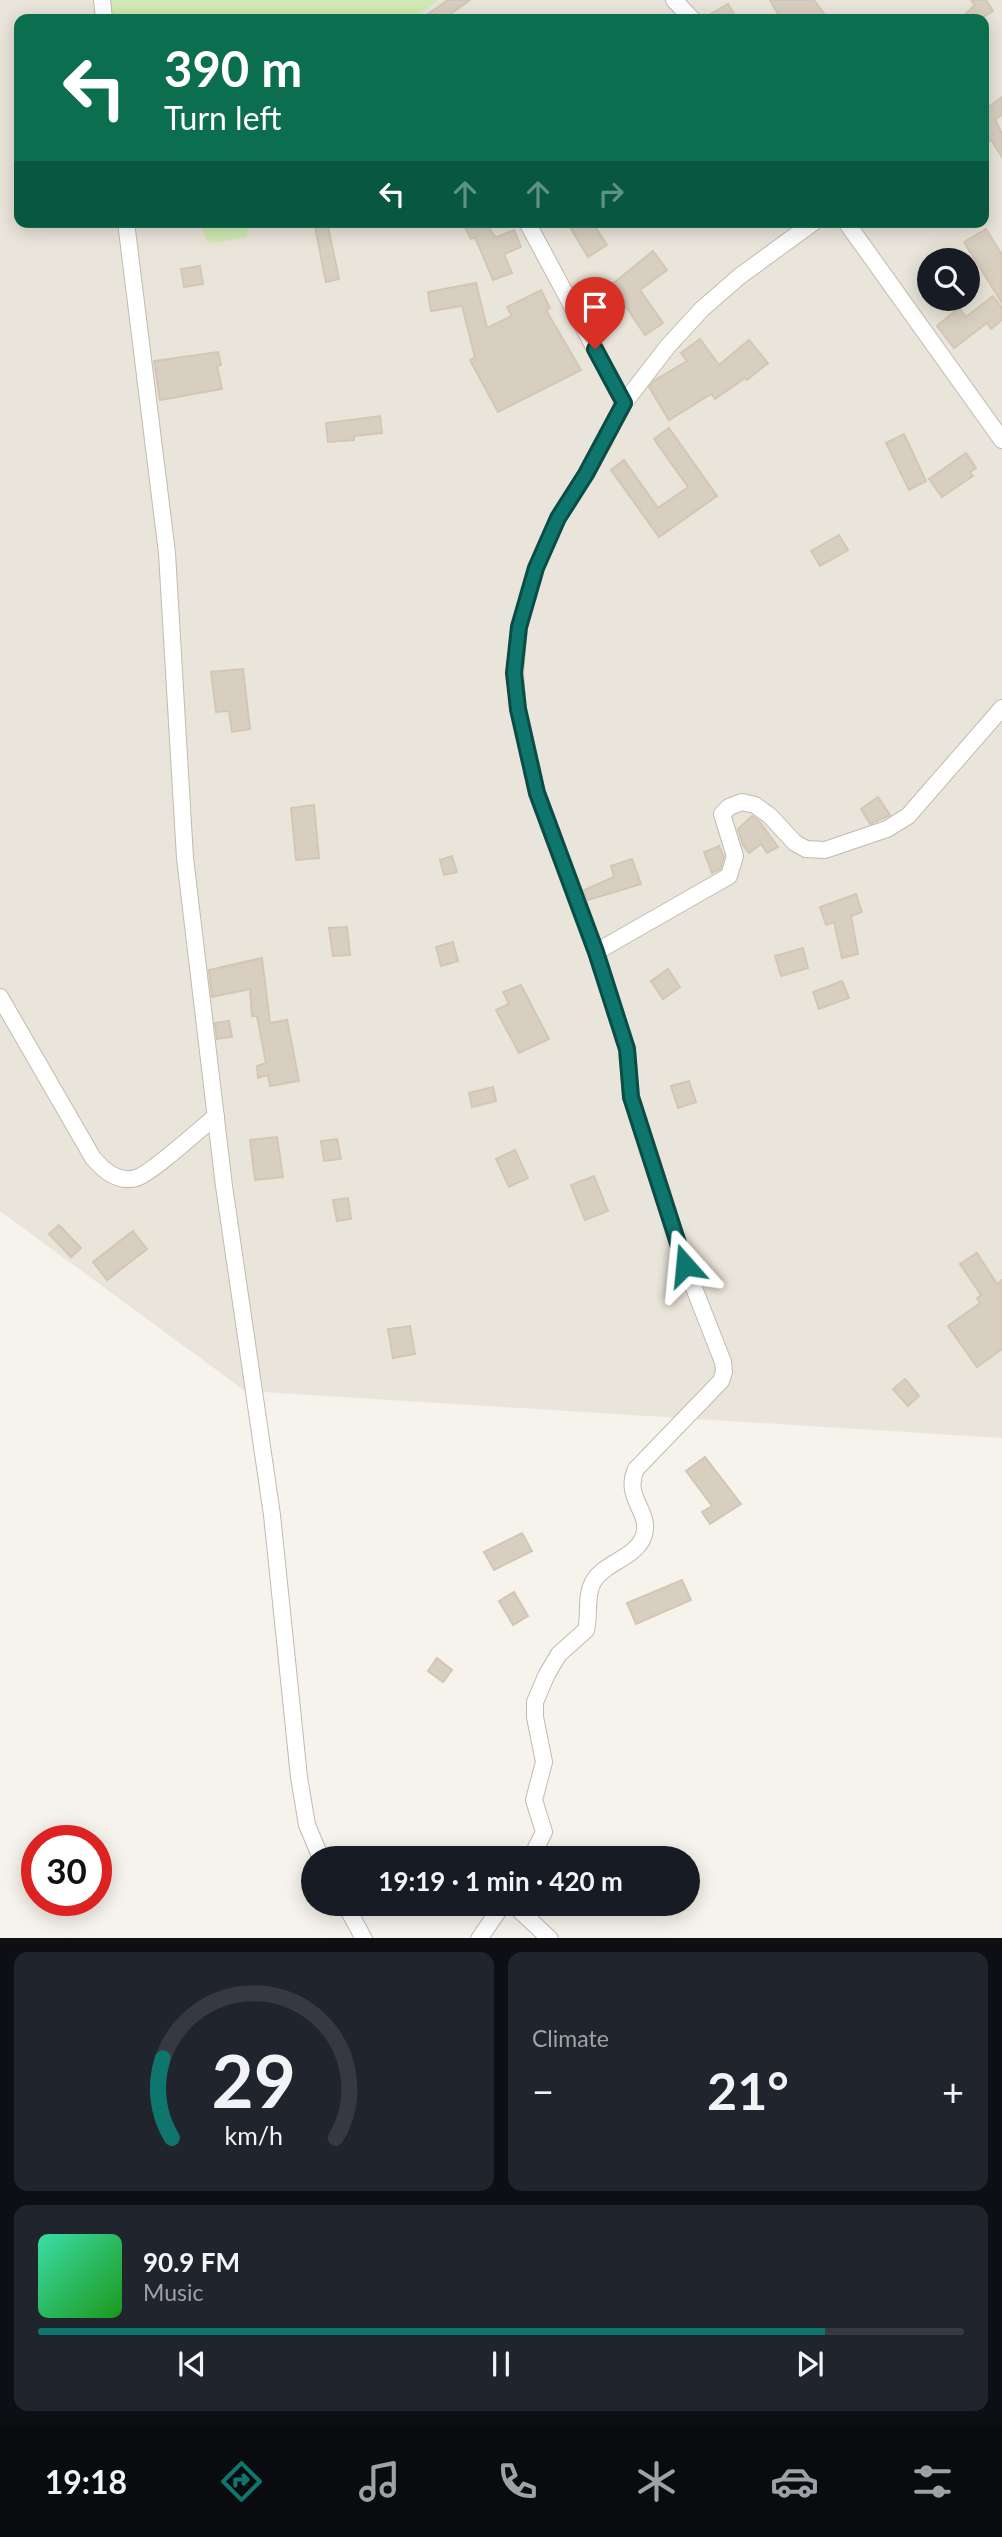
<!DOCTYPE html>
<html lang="en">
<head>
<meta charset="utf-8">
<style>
	body { margin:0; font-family:Lato,sans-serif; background:#20242c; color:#f1f3f6; height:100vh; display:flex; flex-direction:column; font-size:26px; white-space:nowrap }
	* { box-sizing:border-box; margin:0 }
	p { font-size:23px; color:#9ea1a6 }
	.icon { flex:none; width:38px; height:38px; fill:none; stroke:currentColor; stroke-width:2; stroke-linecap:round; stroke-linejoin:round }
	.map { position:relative; height:1938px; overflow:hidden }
	.drawer { display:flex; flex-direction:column; gap:14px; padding:14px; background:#0d0f14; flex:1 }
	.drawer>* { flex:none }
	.guide { position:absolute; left:14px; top:14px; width:975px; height:214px; border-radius:14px; box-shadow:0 4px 18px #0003; background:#0b6e4f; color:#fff; overflow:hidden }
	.buttons { position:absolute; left:917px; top:248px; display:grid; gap:14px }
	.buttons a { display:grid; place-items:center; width:63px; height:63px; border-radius:50%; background:#171b24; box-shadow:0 4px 18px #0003; font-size:35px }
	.speed { position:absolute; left:21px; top:1825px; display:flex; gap:14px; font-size:35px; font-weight:700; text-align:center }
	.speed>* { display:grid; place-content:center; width:91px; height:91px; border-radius:50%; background:#171b24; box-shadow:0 4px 18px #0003; line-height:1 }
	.speed .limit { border:10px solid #d22; background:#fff; color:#111 }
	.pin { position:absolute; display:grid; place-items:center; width:60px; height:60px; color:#fff; margin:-72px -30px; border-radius:50% 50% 50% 0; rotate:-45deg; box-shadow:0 0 7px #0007 }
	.pin .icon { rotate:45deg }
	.me { position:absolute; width:77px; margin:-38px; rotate:342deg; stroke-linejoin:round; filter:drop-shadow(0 0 5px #0008) }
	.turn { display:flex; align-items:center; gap:24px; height:147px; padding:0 35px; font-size:32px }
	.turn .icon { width:91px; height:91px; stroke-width:2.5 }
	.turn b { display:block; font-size:49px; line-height:60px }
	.lanes { display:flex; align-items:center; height:66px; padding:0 35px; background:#0003; justify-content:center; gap:35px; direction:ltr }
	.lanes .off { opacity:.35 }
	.big { font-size:52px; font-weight:700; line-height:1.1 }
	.drawer .widget { flex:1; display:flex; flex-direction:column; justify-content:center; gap:10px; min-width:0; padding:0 24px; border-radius:14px; background:#20242c }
	.drawer .dial { align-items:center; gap:0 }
	.dial svg { height:182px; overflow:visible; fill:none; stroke:#363941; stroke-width:7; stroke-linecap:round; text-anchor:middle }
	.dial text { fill:#f1f3f6; stroke:none }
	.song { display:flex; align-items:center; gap:21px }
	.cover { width:84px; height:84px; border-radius:10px; background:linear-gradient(135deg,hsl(160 70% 55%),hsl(120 70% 35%)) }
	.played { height:7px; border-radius:4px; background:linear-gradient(90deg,#0f766e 85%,#363941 85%) }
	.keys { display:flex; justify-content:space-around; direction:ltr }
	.heat { display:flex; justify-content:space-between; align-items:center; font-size:38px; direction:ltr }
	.drawer .tiles { flex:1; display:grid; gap:14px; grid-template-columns:1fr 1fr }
	.widget:last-child { grid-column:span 2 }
	.trip { position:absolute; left:301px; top:1846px; width:399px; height:70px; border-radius:35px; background:#171b24; box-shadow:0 4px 18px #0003; font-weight:700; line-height:70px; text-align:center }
	.menu { display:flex; height:112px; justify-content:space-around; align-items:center; background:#090b0e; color:#9ea1a6 }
	.menu .icon { width:49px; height:49px }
	.menu .current { color:#0f766e }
	.menu b { font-size:32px; color:#f1f3f6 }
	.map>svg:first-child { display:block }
	.residential { fill:#eae5da; fill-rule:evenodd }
	.green { fill:#d2eab5 }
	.building { fill:#d8cfc1; stroke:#d3c7b4; stroke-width:2 }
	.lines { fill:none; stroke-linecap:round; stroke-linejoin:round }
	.minor-casing { stroke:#c2bbae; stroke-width:18 }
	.minor { stroke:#fff; stroke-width:16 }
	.route-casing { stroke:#0a4d48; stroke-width:18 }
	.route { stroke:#0f766e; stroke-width:12 }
</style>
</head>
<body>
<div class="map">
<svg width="1002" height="1939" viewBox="0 0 1002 1939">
	<rect width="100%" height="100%" fill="#f6f3ec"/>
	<!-- residential -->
	<path class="residential" d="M0,0H1002V1438L245,1391L0,1211ZM19,19H984V222H19ZM929,261H968V299H929Z"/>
	<!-- green -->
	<g class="green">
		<path d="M107,0H438L414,19H109Z"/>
		<path d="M200,222H248L247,237L208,244Z"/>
	</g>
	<!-- building -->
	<g class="building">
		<path d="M448,0H470L443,19H421Z"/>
		<path d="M770,0H814L828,19H781Z"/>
		<path d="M971,0H986L993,11L980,19H960L975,5Z"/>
		<path d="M728,4L737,19H702Z"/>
		<path d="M984,97L989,107L1002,97V115L995,119L1002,134V157L991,140L984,144Z"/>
		<path d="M314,222H327L339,279L326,282Z"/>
		<path d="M462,222H486L494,236L497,237L514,230L521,247L504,254L512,273L493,280L475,237L471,239Z"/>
		<path d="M582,222H592L607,245L588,257L571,229Z"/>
		<path d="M986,229L1002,255V303L964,242Z"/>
		<path d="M653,251L667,270L640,290L663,323L645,335L620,298L613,303L604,291Z"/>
		<path d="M200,266L203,284L184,287L181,269Z"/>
		<path d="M476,283L487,328L512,316L507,307L541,290L550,308L546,310L581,370L498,412L470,360L475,357L462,306L431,311L428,292Z"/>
		<path d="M993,296L1002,308V320L991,329L987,323L954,348L937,326L959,308L966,317Z"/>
		<path d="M700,339L719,365L749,340L768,363L747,380L745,378L715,399L711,394L669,420L649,387L655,380L687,361L681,353Z"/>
		<path d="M218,352L221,365L217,366L222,389L160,400L154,361Z"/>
		<path d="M380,416L382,433L354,436V440L328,442L326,423Z"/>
		<path d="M669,428L717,496L659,537L611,470L624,460L658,508L688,487L654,439Z"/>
		<path d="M904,434L926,481L909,490L886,443Z"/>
		<path d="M966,453L976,468L970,472L973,476L942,497L929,479Z"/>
		<path d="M839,535L848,550L820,566L811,551Z"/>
		<path d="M243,669L250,729L232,732L229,711L216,712L211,672Z"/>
		<path d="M878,797L890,815L870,824L861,809Z"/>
		<path d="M314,805L319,858L296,860L291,808Z"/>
		<path d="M752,816L759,821L778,847L767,853L761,844L749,853L743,845L738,829Z"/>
		<path d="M719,846L724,857L720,869L712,873L704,852Z"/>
		<path d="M452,856L457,872L444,875L440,860Z"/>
		<path d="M632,859L641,884L588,900L584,890L614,877L611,866Z"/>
		<path d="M856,894L862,912L851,916L858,954L842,958L834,922L826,925L820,907Z"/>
		<path d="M347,927L350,955L333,956L329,928Z"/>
		<path d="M453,942L458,961L441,966L436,947Z"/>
		<path d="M803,948L808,968L781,976L775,956Z"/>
		<path d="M262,958L270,1023L287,1020L299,1081L270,1086L268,1075L258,1078L257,1066L266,1063L257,1016H252L250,989L212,997L209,970Z"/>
		<path d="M668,969L680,987L663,999L651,981Z"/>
		<path d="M842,981L849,998L819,1009L813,992Z"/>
		<path d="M521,985L549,1039L519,1053L496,1010L509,1004L503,992Z"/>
		<path d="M229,1021L232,1037L217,1039L215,1023Z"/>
		<path d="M689,1081L696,1102L678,1108L671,1086Z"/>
		<path d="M493,1087L496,1101L472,1107L469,1093Z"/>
		<path d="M277,1137L283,1177L255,1180L250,1140Z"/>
		<path d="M337,1139L341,1159L324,1161L321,1141Z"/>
		<path d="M515,1150L528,1178L509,1187L496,1159Z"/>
		<path d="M594,1176L608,1211L585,1220L571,1185Z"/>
		<path d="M348,1198L351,1219L337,1221L333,1200Z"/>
		<path d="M59,1225L81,1248L71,1257L49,1234Z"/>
		<path d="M133,1231L147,1249L107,1280L93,1262Z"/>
		<path d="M977,1253L997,1284L1002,1280V1349L977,1367L948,1326L980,1303L977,1298L981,1295L960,1264Z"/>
		<path d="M410,1326L415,1354L393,1358L388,1329Z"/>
		<path d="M905,1379L919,1396L908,1406L893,1389Z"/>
		<path d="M705,1457L741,1504L710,1524L702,1512L712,1506L686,1471Z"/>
		<path d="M522,1533L532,1551L494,1570L484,1552Z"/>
		<path d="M682,1580L691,1600L636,1624L627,1603Z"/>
		<path d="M514,1592L528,1616L513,1625L499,1601Z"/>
		<path d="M437,1658L452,1670L443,1682L428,1671Z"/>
	</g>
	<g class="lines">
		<!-- minor casing -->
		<g class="minor-casing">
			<g id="minor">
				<path d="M102,0L104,19"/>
				<path d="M674,0L692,19"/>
				<path d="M126,222L167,553L185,858L224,1186L272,1515L299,1777L307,1825L321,1858"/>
				<path d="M527,222L624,403"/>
				<path d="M846,222L1002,440"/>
				<path d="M596,952L729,876L735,856L722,814L729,807L742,802L755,805L770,816L795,843L806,849L825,850L887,829L908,816L1002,708"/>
				<path d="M0,997L93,1158C104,1171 118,1183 136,1178C151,1174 201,1128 216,1116"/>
				<path d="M531,1858L544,1832L534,1800L544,1762L535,1717V1702L547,1674L559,1654L586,1630C590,1614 585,1597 593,1582C604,1562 637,1558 644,1535C651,1511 623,1498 636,1469L721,1381L724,1372L723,1362L685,1265L631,1097L627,1049L619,1024L596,952L537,793L518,709L515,673L519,627L536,568L558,518L586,474L624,403L668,346L702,309L740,276L814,222"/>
				<path d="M345,1904L364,1939"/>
				<path d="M513,1904L550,1939"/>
				<path d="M479,1939L503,1904"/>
			</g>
		</g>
		<!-- minor -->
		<use href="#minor" class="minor"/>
	</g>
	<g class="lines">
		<!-- route casing -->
		<g class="route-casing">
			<path id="route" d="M595,349L624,403L586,474L558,518L536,568L519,627L514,673L518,709L537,793L596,952L627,1049L631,1097L685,1265"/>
		</g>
		<!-- route -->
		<use href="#route" class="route"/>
	</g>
</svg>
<div class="buttons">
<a><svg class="icon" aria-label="search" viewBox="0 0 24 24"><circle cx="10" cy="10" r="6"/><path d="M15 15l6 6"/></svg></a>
</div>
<div class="speed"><div class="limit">30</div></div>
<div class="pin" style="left:595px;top:349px;background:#d93025"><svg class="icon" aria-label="arrive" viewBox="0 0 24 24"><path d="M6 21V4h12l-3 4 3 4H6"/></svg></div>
<svg class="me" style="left:685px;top:1265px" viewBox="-20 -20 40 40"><path d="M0-17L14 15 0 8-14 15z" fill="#0f766e" stroke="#fff" stroke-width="4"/></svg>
<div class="trip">19:19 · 1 min · 420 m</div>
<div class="guide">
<div class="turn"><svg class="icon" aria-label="left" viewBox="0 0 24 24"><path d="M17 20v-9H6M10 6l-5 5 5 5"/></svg><div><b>390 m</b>Turn left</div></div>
<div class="lanes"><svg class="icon" aria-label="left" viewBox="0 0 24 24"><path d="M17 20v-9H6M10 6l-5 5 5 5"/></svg><svg class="icon off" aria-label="ahead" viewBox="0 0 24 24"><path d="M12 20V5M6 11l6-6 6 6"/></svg><svg class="icon off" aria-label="ahead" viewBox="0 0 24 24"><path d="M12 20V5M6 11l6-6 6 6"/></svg><svg class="icon off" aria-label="right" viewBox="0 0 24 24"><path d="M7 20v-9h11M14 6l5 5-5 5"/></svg></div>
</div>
</div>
<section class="drawer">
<div class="tiles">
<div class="widget dial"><svg viewBox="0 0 100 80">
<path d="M14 69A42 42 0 1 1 86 69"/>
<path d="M14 69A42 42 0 0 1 10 34" stroke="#0f766e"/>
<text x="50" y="56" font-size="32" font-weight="700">29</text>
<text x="50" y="72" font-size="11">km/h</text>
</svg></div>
<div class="widget"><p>Climate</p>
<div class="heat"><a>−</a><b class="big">21°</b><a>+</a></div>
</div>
<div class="widget">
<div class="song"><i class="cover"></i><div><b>90.9 FM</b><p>Music</p></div></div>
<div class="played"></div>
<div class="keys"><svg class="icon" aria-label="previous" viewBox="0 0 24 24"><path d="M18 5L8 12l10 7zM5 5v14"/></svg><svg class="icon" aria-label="pause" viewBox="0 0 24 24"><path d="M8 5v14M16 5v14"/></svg><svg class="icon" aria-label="next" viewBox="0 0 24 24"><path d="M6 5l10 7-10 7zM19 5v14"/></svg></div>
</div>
</div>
</section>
<nav class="menu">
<b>19:18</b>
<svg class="icon current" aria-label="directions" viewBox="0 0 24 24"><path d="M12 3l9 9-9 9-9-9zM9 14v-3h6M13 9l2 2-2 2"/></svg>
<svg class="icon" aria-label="music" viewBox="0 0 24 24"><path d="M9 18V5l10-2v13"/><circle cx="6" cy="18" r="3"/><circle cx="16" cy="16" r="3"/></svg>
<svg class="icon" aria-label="phone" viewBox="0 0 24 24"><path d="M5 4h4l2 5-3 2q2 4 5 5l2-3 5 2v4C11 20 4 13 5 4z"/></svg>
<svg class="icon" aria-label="climate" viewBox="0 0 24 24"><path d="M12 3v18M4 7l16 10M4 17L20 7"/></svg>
<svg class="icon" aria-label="car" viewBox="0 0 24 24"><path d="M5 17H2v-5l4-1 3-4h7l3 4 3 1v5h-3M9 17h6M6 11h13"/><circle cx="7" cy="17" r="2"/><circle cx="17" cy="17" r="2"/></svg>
<svg class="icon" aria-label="filters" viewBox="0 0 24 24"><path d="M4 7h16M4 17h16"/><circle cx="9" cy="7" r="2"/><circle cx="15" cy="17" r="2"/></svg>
</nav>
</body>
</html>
